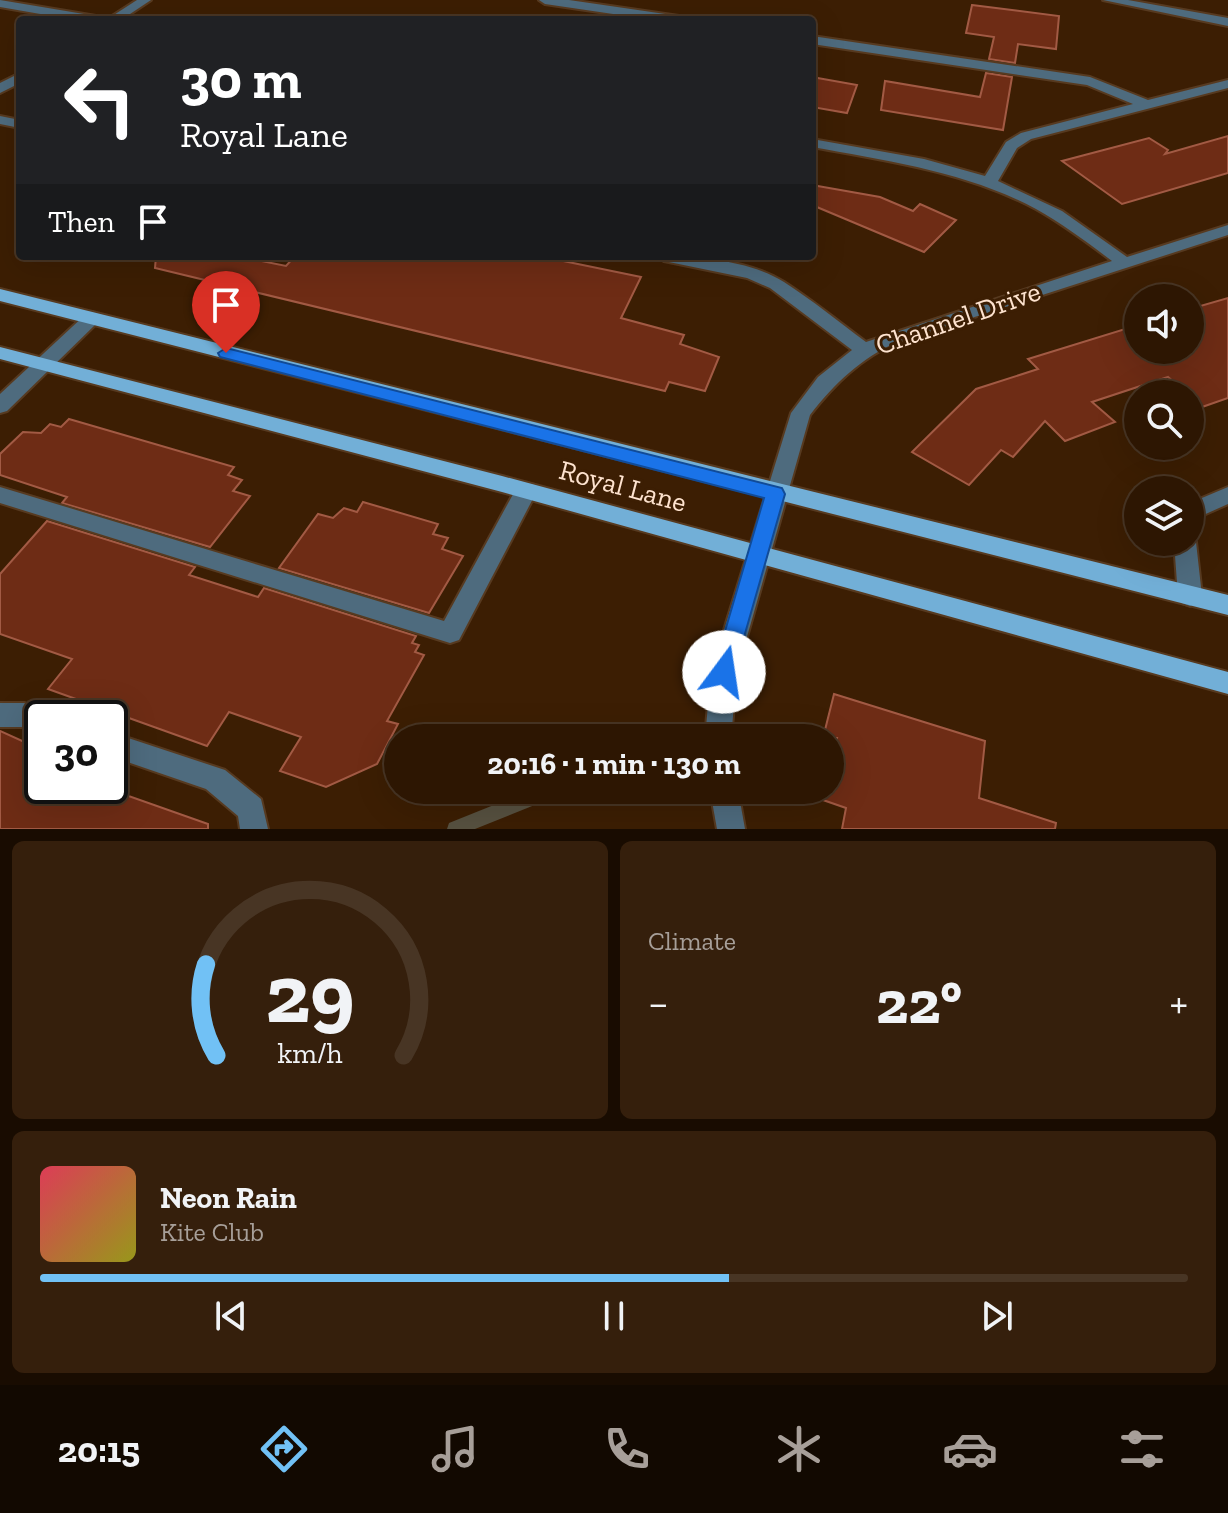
<!DOCTYPE html>
<html lang="en">
<head>
<meta charset="utf-8">
<style>
	body { margin:0; font-family:"Zilla Slab",serif; background:#351f0c; color:#f1f3f6; height:100vh; display:flex; flex-direction:column; font-size:30px; white-space:nowrap }
	* { box-sizing:border-box; margin:0 }
	p { font-size:26px; color:#a79f99 }
	.icon { flex:none; width:44px; height:44px; fill:none; stroke:currentColor; stroke-width:2; stroke-linecap:round; stroke-linejoin:round }
	.map { position:relative; height:829px; overflow:hidden }
	.panel { display:flex; flex-direction:column; gap:12px; padding:12px; background:#190c01; flex:1 }
	.panel>* { flex:none }
	.top-card { position:absolute; left:16px; top:16px; width:800px; height:244px; border-radius:8px; box-shadow:0 8px 32px #0002,0 0 0 2px #483524; background:#202124; color:#fff; overflow:hidden }
	.fabs { position:absolute; left:1124px; top:284px; display:grid; gap:16px }
	.fabs a { display:grid; place-items:center; width:80px; height:80px; border-radius:50%; background:#2d1602; box-shadow:0 8px 32px #0002,0 0 0 2px #483524; font-size:40px }
	.speed { position:absolute; left:24px; top:700px; display:flex; gap:16px; font-size:40px; font-weight:700; text-align:center }
	.speed>* { display:grid; place-content:center; width:104px; height:104px; border-radius:50%; background:#2d1602; box-shadow:0 8px 32px #0002,0 0 0 2px #483524; line-height:1 }
	.speed .limit { border:4px solid #111; border-radius:12px; background:#fff; color:#111 }
	.pin { position:absolute; display:grid; place-items:center; width:68px; height:68px; color:#fff; margin:-82px -34px; border-radius:50% 50% 50% 0; rotate:-45deg; box-shadow:0 0 8px #0007 }
	.pin .icon { rotate:45deg }
	.me { position:absolute; width:88px; margin:-44px; rotate:14deg; stroke-linejoin:round; filter:drop-shadow(0 0 6px #0008) }
	.turn { display:flex; align-items:center; gap:28px; height:168px; padding:0 32px; font-size:36px }
	.turn .icon { width:104px; height:104px; stroke-width:2.5 }
	.turn b { display:block; font-size:56px; line-height:68px }
	.then { display:flex; align-items:center; height:76px; padding:0 32px; background:#0003; gap:16px; font-size:30px }
	.big { font-size:60px; font-weight:700; line-height:1.1 }
	.panel .tile { flex:1; display:flex; flex-direction:column; justify-content:center; gap:12px; min-width:0; padding:0 28px; border-radius:12px; background:#351f0c }
	.panel .dial { align-items:center; gap:0 }
	.dial svg { height:208px; overflow:visible; fill:none; stroke:#483524; stroke-width:7; stroke-linecap:round; text-anchor:middle }
	.dial text { fill:#f1f3f6; stroke:none }
	.song { display:flex; align-items:center; gap:24px }
	.cover { width:96px; height:96px; border-radius:12px; background:linear-gradient(135deg,hsl(350 70% 55%),hsl(60 70% 35%)) }
	.played { height:8px; border-radius:4px; background:linear-gradient(90deg,#71c1f5 60%,#483524 60%) }
	.keys { display:flex; justify-content:space-around; direction:ltr }
	.heat { display:flex; justify-content:space-between; align-items:center; font-size:44px; direction:ltr }
	.panel .tiles { flex:1; display:grid; gap:12px; grid-template-columns:1fr 1fr }
	.tile:last-child { grid-column:span 2 }
	.trip { position:absolute; left:384px; top:724px; width:460px; height:80px; border-radius:40px; background:#2d1602; box-shadow:0 8px 32px #0002,0 0 0 2px #483524; font-weight:700; line-height:80px; text-align:center }
	.tab-bar { display:flex; height:128px; justify-content:space-around; align-items:center; background:#120901; color:#a79f99 }
	.tab-bar .icon { width:56px; height:56px }
	.tab-bar .on { color:#71c1f5 }
	.tab-bar b { font-size:36px; color:#f1f3f6 }
	.map>svg:first-child { display:block }
	.lines { fill:none; stroke-linecap:round; stroke-linejoin:round }
	.stream { fill:#575140; fill-rule:evenodd }
	.building { fill:#6e2c15; stroke:#a25a44; stroke-width:2 }
	.minor-casing { stroke:#573a20; stroke-width:4 }
	.major-casing { stroke:#573a20; stroke-width:4 }
	.minor { fill:#4e6b7e; fill-rule:evenodd }
	.major { fill:#72afd7; fill-rule:evenodd }
	.route { fill:#1a73e8; stroke:#114b97; stroke-width:2 }
	.labels { text-anchor:middle; dominant-baseline:central; stroke-width:6; stroke-linejoin:round; paint-order:stroke }
	.street-label { font-size:28px; fill:#fee3cf; stroke:#3c1e03 }
</style>
</head>
<body>
<div class="map">
<svg width="1228" height="829" viewBox="0 0 1228 829">
	<rect width="100%" height="100%" fill="#3c1e03"/>
	<g class="lines">
		<!-- stream -->
		<path class="stream" d="M531,790H559L557,796L475,829H447L449,823Z"/>
	</g>
	<!-- building -->
	<g class="building">
		<path d="M972,5L1059,16L1056,49L1018,44L1015,63L989,59L994,37L966,33Z"/>
		<path d="M986,73L1012,77L1003,130L881,110L885,81L980,97Z"/>
		<path d="M812,77L857,85L847,113L812,107Z"/>
		<path d="M1228,136V173L1122,204L1062,161L1149,138L1168,150L1165,154Z"/>
		<path d="M812,185L880,197L913,211L920,204L956,220L924,252L812,205Z"/>
		<path d="M156,256H236L286,266L295,256H539L641,277L621,318L684,335L680,344L719,357L705,391L669,382L665,391L155,268Z"/>
		<path d="M1228,298V398L1202,407L1168,377L1092,402L1115,422L1065,441L1045,421L1013,457L1001,450L969,485L912,452L976,389L1038,369L1028,359L1138,325V350H1190V309Z"/>
		<path d="M69,419L234,467L228,475L242,480L233,491L250,496L210,547L62,503L67,497L0,475V454L23,432L41,433L50,424L61,427Z"/>
		<path d="M363,502L438,524L433,534L448,538L442,549L463,556L429,613L279,568L318,514L333,518L344,508L357,512Z"/>
		<path d="M47,521L195,567L189,575L258,597L264,588L416,636L412,643L419,645L415,652L424,655L387,721L398,724L377,764L326,787L280,771L301,737L229,712L207,746L48,689L72,659L0,634V574Z"/>
		<path d="M834,694L985,741L979,798L1056,823L1055,829H842L846,808L823,800L825,790H830V770L837,738H823Z"/>
		<path d="M0,731L42,750V786H125L120,793L208,824V829H0Z"/>
	</g>
	<g class="lines">
		<!-- minor casing -->
		<g class="minor-casing">
			<g id="minor">
				<path d="M0,0L96,16L102,20H75L0,7Z"/>
				<path d="M137,0H151L121,20H106Z"/>
				<path d="M539,0H569L679,16L685,20H654L545,4Z"/>
				<path d="M1103,0H1128L1228,18V26Z"/>
				<path d="M812,36L1090,77L1148,100L1228,80V88L1031,139L1017,148L998,181L1062,211L1127,257L1228,225V235L897,342C860,359 835,383 810,415L737,672L731,738H705L711,672L791,413L818,377L852,350L770,288L747,278L664,261L656,256C696,256 749,260 784,282C812,300 839,322 866,342L1112,261C1088,243 1063,224 1036,209C967,172 889,161 812,147V139L924,159L985,176L1006,142L1021,133L1133,104L1087,85L812,44Z"/>
				<path d="M20,73V83L0,93V83Z"/>
				<path d="M0,116L20,120V128L0,124Z"/>
				<path d="M92,312L101,318L98,322L7,411L0,413V394L86,314Z"/>
				<path d="M526,483L534,485L537,491L459,640L450,643L0,503V487L444,621L518,485Z"/>
				<path d="M1228,487V504L1190,521V503Z"/>
				<path d="M1190,535L1196,542L1202,596L1198,603L1190,606L1182,603L1178,596L1174,542H1190Z"/>
				<path d="M0,703H24L51,713L54,718H42V733L24,727H0Z"/>
				<path d="M110,732L225,770L261,799L268,829H240L238,816L206,789L110,756Z"/>
				<path d="M710,790H738L745,829H717Z"/>
			</g>
		</g>
		<!-- major casing -->
		<g class="major-casing">
			<g id="major">
				<path d="M0,289L1228,595V615L0,301Z"/>
				<path d="M0,347L502,476L1228,672V694L502,492L0,359Z"/>
			</g>
		</g>
		<!-- minor -->
		<use href="#minor" class="minor"/>
		<!-- major -->
		<use href="#major" class="major"/>
	</g>
	<!-- route -->
	<path class="route" d="M226,348L782,488L785,494L732,679L724,682L716,679L713,672L764,498L220,357L218,353Z"/>
	<g class="labels">
		<!-- street labels -->
		<g class="street-label">
			<text transform="translate(958 318) rotate(-19)">Channel Drive</text>
			<text transform="translate(623 486) rotate(15)">Royal Lane</text>
		</g>
	</g>
</svg>
<div class="fabs">
<a><svg class="icon" aria-label="sound" viewBox="0 0 24 24"><path d="M4 9h4l5-4v14l-5-4H4zM17 9q2 3 0 6"/></svg></a>
<a><svg class="icon" aria-label="search" viewBox="0 0 24 24"><circle cx="10" cy="10" r="6"/><path d="M15 15l6 6"/></svg></a>
<a><svg class="icon" aria-label="layers" viewBox="0 0 24 24"><path d="M12 4l9 5-9 5-9-5zM3 14l9 5 9-5"/></svg></a>
</div>
<div class="speed"><div class="limit">30</div></div>
<div class="pin" style="left:226px;top:353px;background:#d93025"><svg class="icon" aria-label="arrive" viewBox="0 0 24 24"><path d="M6 21V4h12l-3 4 3 4H6"/></svg></div>
<svg class="me" style="left:724px;top:672px" viewBox="-20 -20 40 40"><circle r="19" fill="#fff"/><path d="M0-13L10 11 0 6-10 11z" fill="#1a73e8"/></svg>
<div class="trip">20:16 · 1 min · 130 m</div>
<div class="top-card">
<div class="turn"><svg class="icon" aria-label="left" viewBox="0 0 24 24"><path d="M17 20v-9H6M10 6l-5 5 5 5"/></svg><div><b>30 m</b>Royal Lane</div></div>
<div class="then">Then<svg class="icon" aria-label="arrive" viewBox="0 0 24 24"><path d="M6 21V4h12l-3 4 3 4H6"/></svg></div>
</div>
</div>
<section class="panel">
<div class="tiles">
<div class="tile dial"><svg viewBox="0 0 100 80">
<path d="M14 69A42 42 0 1 1 86 69"/>
<path d="M14 69A42 42 0 0 1 10 34" stroke="#71c1f5"/>
<text x="50" y="56" font-size="32" font-weight="700">29</text>
<text x="50" y="72" font-size="11">km/h</text>
</svg></div>
<div class="tile"><p>Climate</p>
<div class="heat"><a>−</a><b class="big">22°</b><a>+</a></div>
</div>
<div class="tile">
<div class="song"><i class="cover"></i><div><b>Neon Rain</b><p>Kite Club</p></div></div>
<div class="played"></div>
<div class="keys"><svg class="icon" aria-label="previous" viewBox="0 0 24 24"><path d="M18 5L8 12l10 7zM5 5v14"/></svg><svg class="icon" aria-label="pause" viewBox="0 0 24 24"><path d="M8 5v14M16 5v14"/></svg><svg class="icon" aria-label="next" viewBox="0 0 24 24"><path d="M6 5l10 7-10 7zM19 5v14"/></svg></div>
</div>
</div>
</section>
<nav class="tab-bar">
<b>20:15</b>
<svg class="icon on" aria-label="directions" viewBox="0 0 24 24"><path d="M12 3l9 9-9 9-9-9zM9 14v-3h6M13 9l2 2-2 2"/></svg>
<svg class="icon" aria-label="music" viewBox="0 0 24 24"><path d="M9 18V5l10-2v13"/><circle cx="6" cy="18" r="3"/><circle cx="16" cy="16" r="3"/></svg>
<svg class="icon" aria-label="phone" viewBox="0 0 24 24"><path d="M5 4h4l2 5-3 2q2 4 5 5l2-3 5 2v4C11 20 4 13 5 4z"/></svg>
<svg class="icon" aria-label="climate" viewBox="0 0 24 24"><path d="M12 3v18M4 7l16 10M4 17L20 7"/></svg>
<svg class="icon" aria-label="car" viewBox="0 0 24 24"><path d="M5 17H2v-5l4-1 3-4h7l3 4 3 1v5h-3M9 17h6M6 11h13"/><circle cx="7" cy="17" r="2"/><circle cx="17" cy="17" r="2"/></svg>
<svg class="icon" aria-label="filters" viewBox="0 0 24 24"><path d="M4 7h16M4 17h16"/><circle cx="9" cy="7" r="2"/><circle cx="15" cy="17" r="2"/></svg>
</nav>
</body>
</html>
